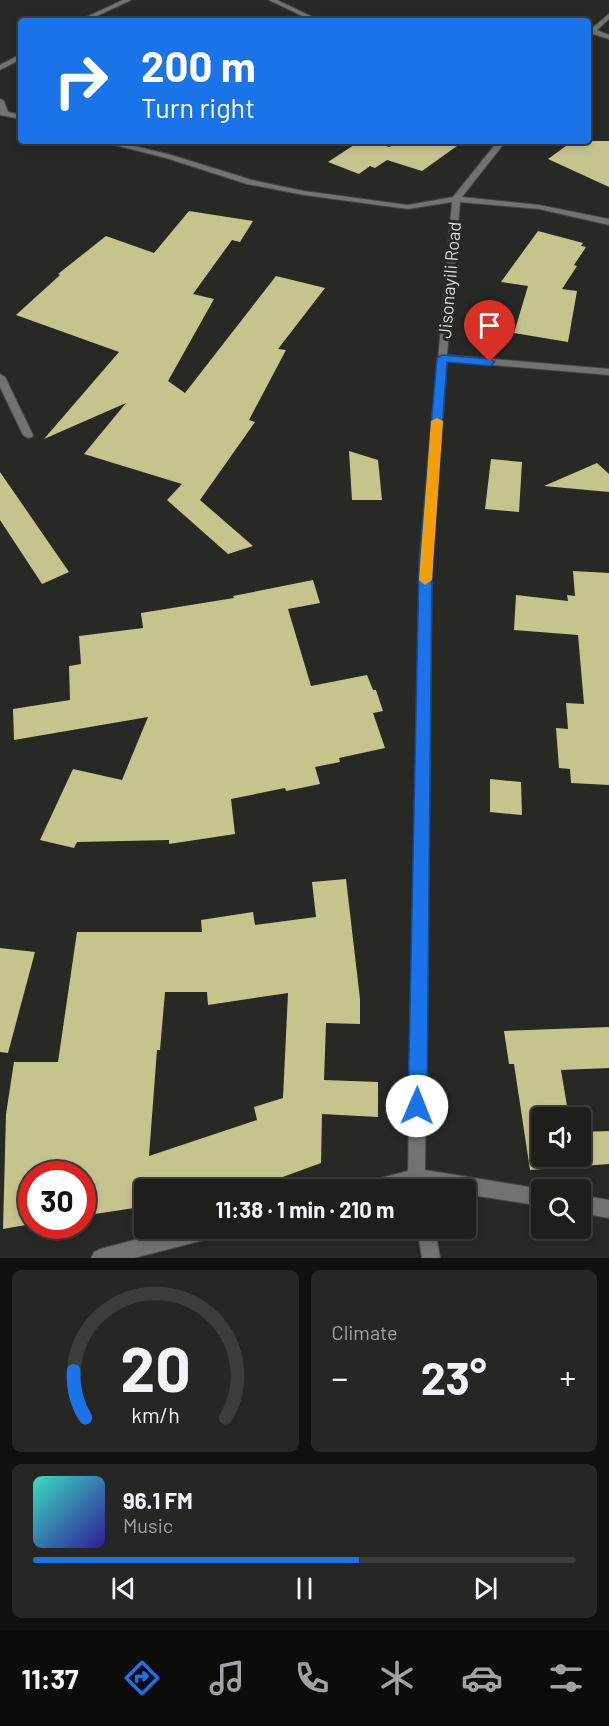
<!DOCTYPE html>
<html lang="en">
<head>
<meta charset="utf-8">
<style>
	body { margin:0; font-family:Barlow,sans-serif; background:#262724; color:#f1f3f6; height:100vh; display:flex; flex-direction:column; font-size:22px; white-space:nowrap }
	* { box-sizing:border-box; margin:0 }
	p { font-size:20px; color:#a1a2a3 }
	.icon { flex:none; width:33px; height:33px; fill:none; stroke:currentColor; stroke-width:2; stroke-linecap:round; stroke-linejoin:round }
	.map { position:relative; height:1258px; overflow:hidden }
	.drawer { display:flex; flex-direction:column; gap:12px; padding:12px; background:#10110f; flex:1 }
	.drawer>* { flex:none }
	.banner { position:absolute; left:18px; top:18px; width:573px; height:126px; border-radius:6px; box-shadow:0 3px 9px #0003,0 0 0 2px #3c3d3a; background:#1a73e8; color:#fff; overflow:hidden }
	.tools { position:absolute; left:531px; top:1107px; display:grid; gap:12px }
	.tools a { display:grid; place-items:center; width:60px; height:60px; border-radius:6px; background:#1e1f1b; box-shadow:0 3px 9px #0003,0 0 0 2px #3c3d3a; font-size:30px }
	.speed { position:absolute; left:18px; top:1161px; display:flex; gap:12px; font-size:30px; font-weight:700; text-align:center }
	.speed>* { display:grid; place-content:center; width:78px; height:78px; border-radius:50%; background:#1e1f1b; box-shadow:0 3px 9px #0003,0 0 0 2px #3c3d3a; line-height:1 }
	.speed .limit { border:9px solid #d22; background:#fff; color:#111 }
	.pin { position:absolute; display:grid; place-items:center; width:51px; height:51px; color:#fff; margin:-62px -26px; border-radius:50% 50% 50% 0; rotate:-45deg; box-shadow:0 0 6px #0007 }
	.pin .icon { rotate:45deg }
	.me { position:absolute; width:66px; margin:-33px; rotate:1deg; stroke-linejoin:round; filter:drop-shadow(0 0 4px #0008) }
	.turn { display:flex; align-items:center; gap:21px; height:126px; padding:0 24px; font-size:27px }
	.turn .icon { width:78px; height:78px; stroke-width:2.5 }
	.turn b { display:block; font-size:42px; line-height:51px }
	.big { font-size:45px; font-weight:700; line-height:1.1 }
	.drawer .card { flex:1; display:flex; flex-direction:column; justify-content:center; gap:9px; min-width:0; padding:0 21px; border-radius:9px; background:#262724 }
	.drawer .dial { align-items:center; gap:0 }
	.dial svg { height:156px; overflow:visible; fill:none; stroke:#3c3d3a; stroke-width:7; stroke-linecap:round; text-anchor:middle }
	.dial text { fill:#f1f3f6; stroke:none }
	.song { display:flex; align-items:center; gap:18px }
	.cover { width:72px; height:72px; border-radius:9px; background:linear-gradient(135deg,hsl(170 70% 55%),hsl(250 70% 35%)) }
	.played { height:6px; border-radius:3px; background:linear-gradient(90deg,#1a73e8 60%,#3c3d3a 60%) }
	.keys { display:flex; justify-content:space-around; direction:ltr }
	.heat { display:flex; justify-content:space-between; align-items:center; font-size:33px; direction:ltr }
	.drawer .tiles { flex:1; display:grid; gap:12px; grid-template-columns:1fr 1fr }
	.card:last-child { grid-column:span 2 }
	.trip { position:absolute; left:134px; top:1179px; width:342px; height:60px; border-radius:6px; background:#1e1f1b; box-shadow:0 3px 9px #0003,0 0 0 2px #3c3d3a; font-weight:700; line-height:60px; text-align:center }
	.tab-bar { display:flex; height:96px; justify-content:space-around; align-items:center; background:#0c0c0b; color:#a1a2a3 }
	.tab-bar .icon { width:42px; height:42px }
	.tab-bar .current { color:#1a73e8 }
	.tab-bar b { font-size:27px; color:#f1f3f6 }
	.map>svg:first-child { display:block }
	.building { fill:#c5c48d; fill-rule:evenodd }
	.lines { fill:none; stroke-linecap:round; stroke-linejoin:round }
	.street-casing { stroke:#454641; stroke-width:2 }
	.street { fill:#727270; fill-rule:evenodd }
	.route { fill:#1a73e8; stroke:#114b97; stroke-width:1.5 }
	.slow { fill:#f59e0b }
	.labels { text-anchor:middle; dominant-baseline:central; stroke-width:6; stroke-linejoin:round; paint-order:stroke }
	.street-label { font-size:18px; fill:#dededb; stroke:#282924 }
</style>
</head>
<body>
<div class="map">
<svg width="609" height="1258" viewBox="0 0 609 1258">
	<rect width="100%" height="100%" fill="#282924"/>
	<!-- building -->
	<g class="building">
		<path d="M360,141H371L389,147L404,141H464L422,171L387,160L375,168L370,166L359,174L328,162Z"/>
		<path d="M573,141H609V187L548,159Z"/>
		<path d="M189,211L253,221L240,242L232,240L193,294L214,299L168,381L185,393L276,276L325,288L278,349L286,350L249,420L255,422L200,500L253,546L228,554L167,500L182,484L84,454L126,403L44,439L119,352L16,315L60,275L58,274L106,236L154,253Z"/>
		<path d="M538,231L583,243L581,246L586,247L574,265L577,266L562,289L577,291L568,342L514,333L528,286L501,282Z"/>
		<path d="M349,451L378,460L382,500H352Z"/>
		<path d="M491,459L522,462L519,512L485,509Z"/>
		<path d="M597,463L609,474V492L544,486Z"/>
		<path d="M0,472L69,572L42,584L0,520Z"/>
		<path d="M573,571L609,573V785L571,783L570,769L559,768L556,728L568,729L566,703L584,704L578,635L514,630L516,595L568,601L567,595L575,596Z"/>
		<path d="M313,580L320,603L288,609L311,686L367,675L373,690H376L383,711L373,713L385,748L339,758L340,762L315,767L320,784L286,791L285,788L231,799L235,834L169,844V840L77,842L74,848L40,840L73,769L122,780L148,717L14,740L13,709L70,700L69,666L81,664L79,636L143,628L141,613L234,598L233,596Z"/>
		<path d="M490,779L521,782L522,815L490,812Z"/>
		<path d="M346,879L360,999V1024L326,1023L324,1080L378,1082V1117L322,1114L321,1163L247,1190H134V1208L82,1216V1174H32V1224L3,1229L6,1114L14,1062H58L77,932H202L201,920L253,912L255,925L316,917L312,882ZM165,992H207L208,1005L288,993L283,1098L254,1107L257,1120L149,1156L157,1050H160Z"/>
		<path d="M0,948L35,952L8,1053L0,1052Z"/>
		<path d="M609,1027V1068L561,1070L569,1118H542V1156H580V1132L609,1131V1164L530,1170L514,1064H509L504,1031Z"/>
	</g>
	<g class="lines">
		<!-- street casing -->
		<g class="street-casing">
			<g id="street">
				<path d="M123,0H131L86,21H78Z"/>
				<path d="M269,0H277L321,21H313Z"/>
				<path d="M609,14V19L597,30L609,35V39L593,34L588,37L590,30Z"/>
				<path d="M21,54V59L0,70V65Z"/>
				<path d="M0,99L4,101L8,112L21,115V119L0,115Z"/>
				<path d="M99,141H113L168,154L252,180L304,191L408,205L453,197L498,141H506L462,197L539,205L609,219V225L539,209L460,202L447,355L609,369V375L447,361L432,563L425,1170L542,1189V1206L465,1194V1190L426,1187V1190H409V1187L401,1190H361L363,1184L369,1181L408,1171L420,563L452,202L408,209L304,195L247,184L166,158Z"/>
				<path d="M0,374L5,377L33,435L32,437L28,438L23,435L0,387Z"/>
				<path d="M580,1195L609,1200V1218L580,1213Z"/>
				<path d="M180,1228H224L222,1234L216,1237L134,1258H91L94,1252L100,1249Z"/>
				<path d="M417,1228H435L440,1258H422Z"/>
			</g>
		</g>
		<!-- street -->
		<use href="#street" class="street"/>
	</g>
	<!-- route -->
	<path class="route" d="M442,355L490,359L495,362L490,366L447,362L432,563L427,1106L424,1113L417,1116L411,1113L408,1106L419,563L437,358Z"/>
	<!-- slow -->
	<path class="slow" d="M437,418L443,421L432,580L425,585L419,580L431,421Z"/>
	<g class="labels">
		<!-- street labels -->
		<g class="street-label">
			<text transform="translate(449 280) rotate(-85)">Jisonayili Road</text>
		</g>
	</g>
</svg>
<div class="tools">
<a><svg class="icon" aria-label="sound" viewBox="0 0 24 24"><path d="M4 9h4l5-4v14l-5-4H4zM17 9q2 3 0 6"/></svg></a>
<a><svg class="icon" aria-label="search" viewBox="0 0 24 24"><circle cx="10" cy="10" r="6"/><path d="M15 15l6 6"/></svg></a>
</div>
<div class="speed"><div class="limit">30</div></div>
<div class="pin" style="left:490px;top:362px;background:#d93025"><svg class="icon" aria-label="arrive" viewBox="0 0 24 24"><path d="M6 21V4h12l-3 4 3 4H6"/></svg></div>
<svg class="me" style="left:417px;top:1106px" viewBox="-20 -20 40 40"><circle r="19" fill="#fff"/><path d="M0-13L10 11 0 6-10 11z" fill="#1a73e8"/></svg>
<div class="trip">11:38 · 1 min · 210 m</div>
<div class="banner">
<div class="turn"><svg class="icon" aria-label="right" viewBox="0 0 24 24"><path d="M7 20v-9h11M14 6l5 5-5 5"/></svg><div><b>200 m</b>Turn right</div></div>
</div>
</div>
<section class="drawer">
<div class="tiles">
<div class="card dial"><svg viewBox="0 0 100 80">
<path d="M14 69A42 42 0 1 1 86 69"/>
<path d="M14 69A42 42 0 0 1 8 45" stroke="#1a73e8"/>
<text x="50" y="56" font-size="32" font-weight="700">20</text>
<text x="50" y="72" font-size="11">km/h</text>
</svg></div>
<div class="card"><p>Climate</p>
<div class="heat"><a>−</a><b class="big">23°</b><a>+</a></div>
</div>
<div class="card">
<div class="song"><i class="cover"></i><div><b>96.1 FM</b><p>Music</p></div></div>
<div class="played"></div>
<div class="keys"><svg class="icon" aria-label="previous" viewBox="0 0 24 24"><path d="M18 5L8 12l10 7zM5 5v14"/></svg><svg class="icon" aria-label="pause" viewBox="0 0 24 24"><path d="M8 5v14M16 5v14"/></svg><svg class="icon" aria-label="next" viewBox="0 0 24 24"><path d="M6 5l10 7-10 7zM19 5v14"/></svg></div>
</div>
</div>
</section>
<nav class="tab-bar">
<b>11:37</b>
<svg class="icon current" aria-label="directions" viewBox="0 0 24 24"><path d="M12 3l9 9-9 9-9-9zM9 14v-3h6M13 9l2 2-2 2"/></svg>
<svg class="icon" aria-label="music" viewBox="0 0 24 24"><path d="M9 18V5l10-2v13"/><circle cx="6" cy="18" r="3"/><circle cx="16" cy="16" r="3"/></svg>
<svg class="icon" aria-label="phone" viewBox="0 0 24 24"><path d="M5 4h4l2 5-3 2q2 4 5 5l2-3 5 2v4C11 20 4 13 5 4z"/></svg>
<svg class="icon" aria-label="climate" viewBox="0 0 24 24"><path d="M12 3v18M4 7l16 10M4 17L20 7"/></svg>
<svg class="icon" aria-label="car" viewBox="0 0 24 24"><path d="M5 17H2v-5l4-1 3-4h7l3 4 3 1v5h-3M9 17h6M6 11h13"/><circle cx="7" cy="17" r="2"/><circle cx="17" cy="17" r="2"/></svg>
<svg class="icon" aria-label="filters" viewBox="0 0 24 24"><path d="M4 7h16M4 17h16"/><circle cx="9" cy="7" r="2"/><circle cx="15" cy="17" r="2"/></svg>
</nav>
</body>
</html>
